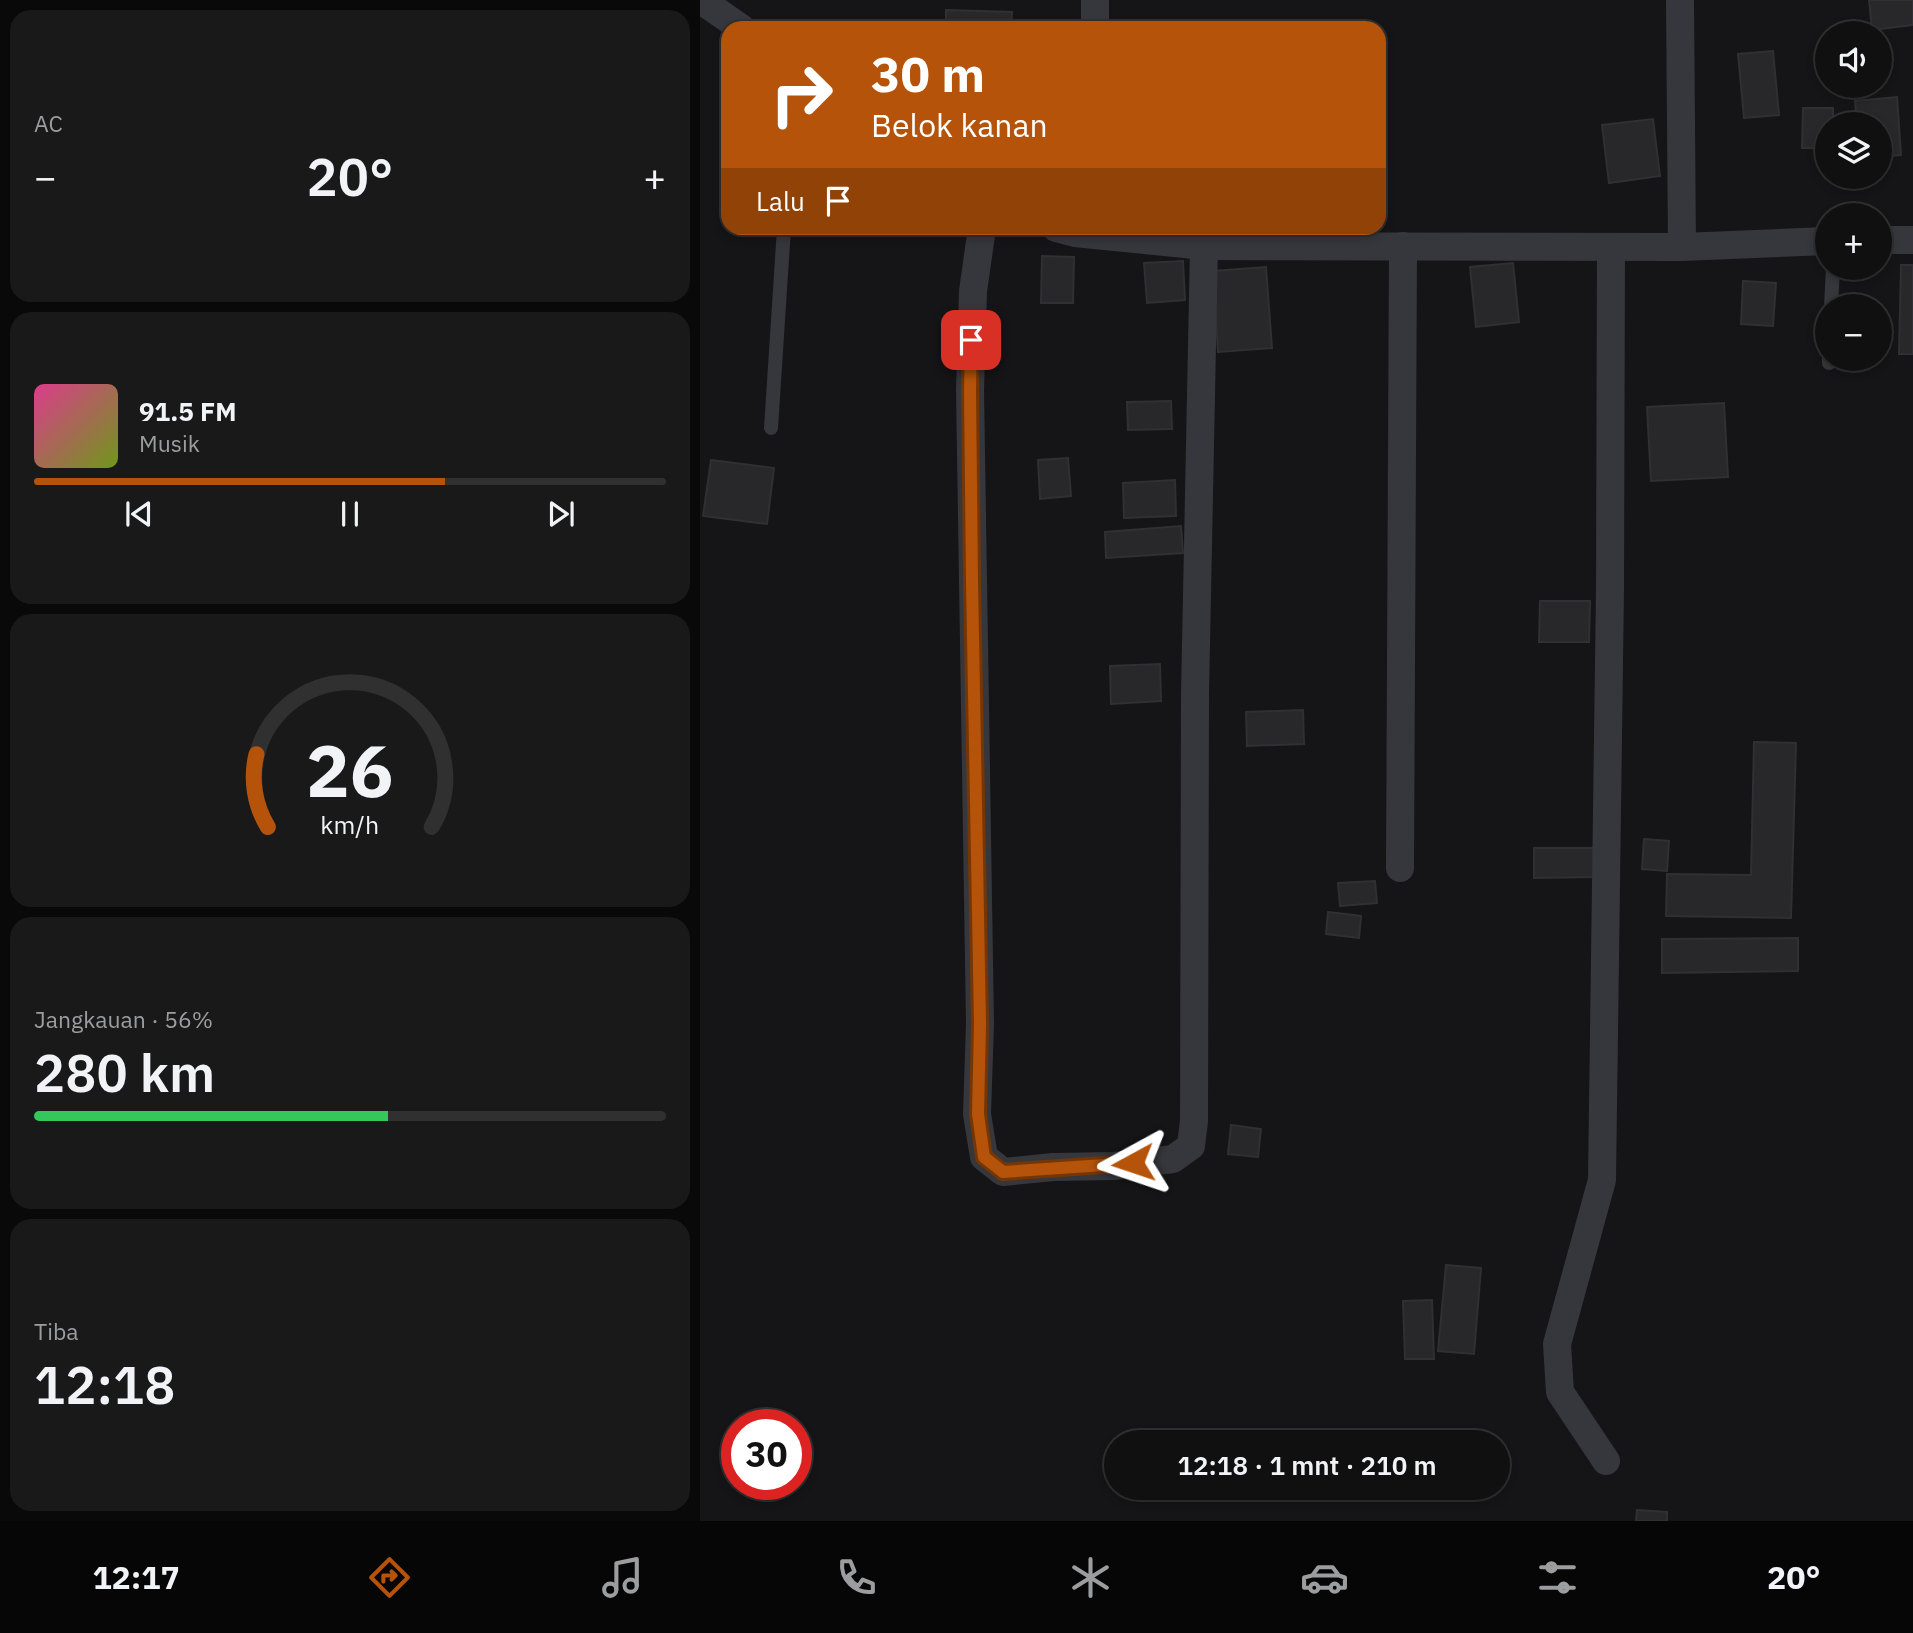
<!DOCTYPE html>
<html lang="id">
<head>
<meta charset="utf-8">
<style>
	body { margin:0; font-family:"IBM Plex Sans",sans-serif; background:#19191a; color:#f1f3f6; height:100vh; display:flex; flex-direction:column; font-size:26px; white-space:nowrap }
	* { box-sizing:border-box; margin:0 }
	p { font-size:23px; color:#9c9d9f }
	.icon { flex:none; width:38px; height:38px; fill:none; stroke:currentColor; stroke-width:2; stroke-linecap:round; stroke-linejoin:round }
	.map { position:relative; flex:1; overflow:hidden }
	.details { display:flex; flex-direction:column; gap:10px; padding:10px; background:#090909; width:700px }
	.details>* { flex:none }
	.top-card { position:absolute; left:21px; top:21px; width:665px; height:214px; border-radius:21px; box-shadow:0 4px 10px #0003,0 0 0 2px #303031; background:#b45309; color:#fff; overflow:hidden }
	.fabs { position:absolute; left:1115px; top:21px; display:grid; gap:14px }
	.fabs a { display:grid; place-items:center; width:77px; height:77px; border-radius:50%; background:#101011; box-shadow:0 4px 10px #0003,0 0 0 2px #303031; font-size:35px }
	.speed { position:absolute; left:21px; top:1409px; display:flex; gap:14px; font-size:35px; font-weight:700; text-align:center }
	.speed>* { display:grid; place-content:center; width:91px; height:91px; border-radius:50%; background:#101011; box-shadow:0 4px 10px #0003,0 0 0 2px #303031; line-height:1 }
	.speed .limit { border:10px solid #d22; background:#fff; color:#111 }
	.pin { position:absolute; display:grid; place-items:center; width:60px; height:60px; color:#fff; margin:-30px; border-radius:14px; box-shadow:0 4px 10px #0006 }
	.me { position:absolute; width:77px; margin:-38px; rotate:265deg; stroke-linejoin:round; filter:drop-shadow(0 0 5px #0008) }
	.turn { display:flex; align-items:center; gap:24px; height:147px; padding:0 35px; font-size:32px }
	.turn .icon { width:91px; height:91px; stroke-width:2.5 }
	.turn b { display:block; font-size:49px; line-height:60px }
	.then { display:flex; align-items:center; height:66px; padding:0 35px; background:#0003; gap:14px; font-size:26px }
	.big { font-size:52px; font-weight:600; line-height:1.1 }
	.details .widget { flex:1; display:flex; flex-direction:column; justify-content:center; gap:10px; min-width:0; padding:0 24px; border-radius:21px; background:#19191a }
	.details .dial { align-items:center; gap:0 }
	.dial svg { height:182px; overflow:visible; fill:none; stroke:#303031; stroke-width:7; stroke-linecap:round; text-anchor:middle }
	.dial text { fill:#f1f3f6; stroke:none }
	.song { display:flex; align-items:center; gap:21px }
	.cover { width:84px; height:84px; border-radius:10px; background:linear-gradient(135deg,hsl(330 70% 55%),hsl(80 70% 35%)) }
	.played { height:7px; border-radius:4px; background:linear-gradient(90deg,#b45309 65%,#303031 65%) }
	.keys { display:flex; justify-content:space-around; direction:ltr }
	.heat { display:flex; justify-content:space-between; align-items:center; font-size:38px; direction:ltr }
	.charge { height:10px; border-radius:5px; background:linear-gradient(90deg,#34c759 56%,#303031 0) }
	.trip { position:absolute; left:404px; top:1430px; width:406px; height:70px; border-radius:35px; background:#101011; box-shadow:0 4px 10px #0003,0 0 0 2px #303031; font-weight:600; line-height:70px; text-align:center }
	.menu { display:flex; height:112px; justify-content:space-around; align-items:center; background:#060607; color:#9c9d9f }
	.menu .icon { width:49px; height:49px }
	.menu .active { color:#b45309 }
	.menu b { font-size:32px; color:#f1f3f6 }
	main { display:flex; flex:1; min-height:0 }
	.map>svg:first-child { display:block }
	.building { fill:#28282b; stroke:#302f33; stroke-width:2 }
	.lines { fill:none; stroke-linecap:round; stroke-linejoin:round }
	.lane { stroke:#36373c; stroke-width:14 }
	.street { stroke:#36373c; stroke-width:28 }
	.route-casing { stroke:#753606; stroke-width:18 }
	.route { stroke:#b45309; stroke-width:12 }
</style>
</head>
<body>
<main>
<section class="details">
<div class="widget"><p>AC</p>
<div class="heat"><a>−</a><b class="big">20°</b><a>+</a></div>
</div>
<div class="widget">
<div class="song"><i class="cover"></i><div><b>91.5 FM</b><p>Musik</p></div></div>
<div class="played"></div>
<div class="keys"><svg class="icon" aria-label="previous" viewBox="0 0 24 24"><path d="M18 5L8 12l10 7zM5 5v14"/></svg><svg class="icon" aria-label="pause" viewBox="0 0 24 24"><path d="M8 5v14M16 5v14"/></svg><svg class="icon" aria-label="next" viewBox="0 0 24 24"><path d="M6 5l10 7-10 7zM19 5v14"/></svg></div>
</div>
<div class="widget dial"><svg viewBox="0 0 100 80">
<path d="M14 69A42 42 0 1 1 86 69"/>
<path d="M14 69A42 42 0 0 1 9 37" stroke="#b45309"/>
<text x="50" y="56" font-size="32" font-weight="700">26</text>
<text x="50" y="72" font-size="11">km/h</text>
</svg></div>
<div class="widget"><p>Jangkauan · 56%</p><b class="big">280 km</b><div class="charge"></div></div>
<div class="widget"><p>Tiba</p><b class="big">12:18</b></div>
</section>
<div class="map">
<svg width="1213" height="1521" viewBox="0 0 1213 1521">
	<rect width="100%" height="100%" fill="#151517"/>
	<!-- building -->
	<g class="building">
		<path d="M1169,0H1213V25L1172,30Z"/>
		<path d="M246,10L312,12L311,28H246Z"/>
		<path d="M1073,51L1079,115L1044,118L1038,54Z"/>
		<path d="M1197,97L1201,155L1180,157V124H1157L1155,101Z"/>
		<path d="M1103,108H1133V124H1127V148H1102Z"/>
		<path d="M953,119L960,176L909,183L902,125Z"/>
		<path d="M342,256L374,257L373,303H341Z"/>
		<path d="M483,261L485,300L447,303L444,263Z"/>
		<path d="M813,263L819,322L776,327L770,267Z"/>
		<path d="M1201,265H1213V354H1199Z"/>
		<path d="M566,267L572,348L518,352L513,271Z"/>
		<path d="M1043,281L1076,283L1073,326L1041,324Z"/>
		<path d="M471,401L472,429L428,430L427,402Z"/>
		<path d="M1024,403L1028,477L951,481L947,407Z"/>
		<path d="M368,458L371,496L340,499L338,460Z"/>
		<path d="M11,460L74,468L67,524L3,516Z"/>
		<path d="M475,480L476,516L424,518L423,483Z"/>
		<path d="M481,526L483,553L406,558L405,532Z"/>
		<path d="M840,601H890L889,642H839Z"/>
		<path d="M460,664L461,701L411,704L410,666Z"/>
		<path d="M603,710L604,744L547,746L546,712Z"/>
		<path d="M1054,742L1096,743L1091,918L966,916L967,874L1051,875Z"/>
		<path d="M944,839L969,841L967,871L942,869Z"/>
		<path d="M834,848H896L895,877L834,878Z"/>
		<path d="M675,881L677,903L640,906L638,883Z"/>
		<path d="M628,912L661,916L659,938L626,934Z"/>
		<path d="M1098,938V971L962,973V939Z"/>
		<path d="M531,1125L561,1129L558,1157L528,1154Z"/>
		<path d="M746,1265L781,1268L774,1354L738,1351Z"/>
		<path d="M732,1300L734,1359H705L703,1301Z"/>
		<path d="M937,1510L967,1512V1521H936Z"/>
	</g>
	<g class="lines">
		<!-- lane -->
		<g class="lane">
			<path d="M1131,306L1133,268"/>
			<path d="M1129,363V359"/>
			<path d="M71,428L84,228"/>
		</g>
		<!-- street -->
		<g class="street">
			<path d="M1,0L41,28"/>
			<path d="M980,0L982,247"/>
			<path d="M395,28V0"/>
			<path d="M282,228L273,291L270,390L280,1024L277,1114L284,1157L303,1172L353,1167L414,1166L473,1159L491,1146L494,1121L495,694L504,246"/>
			<path d="M356,228L375,233L504,246L982,247L1127,241"/>
			<path d="M1180,240H1213"/>
			<path d="M700,868L703,246"/>
			<path d="M906,1461L860,1392L857,1344L902,1180L910,589L911,247"/>
		</g>
	</g>
	<g class="lines">
		<!-- route casing -->
		<g class="route-casing">
			<path id="route" d="M271,340L270,390L272,581L280,1024L278,1114L284,1157L303,1172L433,1163"/>
		</g>
		<!-- route -->
		<use href="#route" class="route"/>
	</g>
</svg>
<div class="fabs">
<a><svg class="icon" aria-label="sound" viewBox="0 0 24 24"><path d="M4 9h4l5-4v14l-5-4H4zM17 9q2 3 0 6"/></svg></a>
<a><svg class="icon" aria-label="layers" viewBox="0 0 24 24"><path d="M12 4l9 5-9 5-9-5zM3 14l9 5 9-5"/></svg></a>
<a>+</a>
<a>−</a>
</div>
<div class="speed"><div class="limit">30</div></div>
<div class="pin" style="left:271px;top:340px;background:#d93025"><svg class="icon" aria-label="arrive" viewBox="0 0 24 24"><path d="M6 21V4h12l-3 4 3 4H6"/></svg></div>
<svg class="me" style="left:433px;top:1163px" viewBox="-20 -20 40 40"><path d="M0-17L14 15 0 8-14 15z" fill="#b45309" stroke="#fff" stroke-width="4"/></svg>
<div class="trip">12:18 · 1 mnt · 210 m</div>
<div class="top-card">
<div class="turn"><svg class="icon" aria-label="right" viewBox="0 0 24 24"><path d="M7 20v-9h11M14 6l5 5-5 5"/></svg><div><b>30 m</b>Belok kanan</div></div>
<div class="then">Lalu<svg class="icon" aria-label="arrive" viewBox="0 0 24 24"><path d="M6 21V4h12l-3 4 3 4H6"/></svg></div>
</div>
</div>
</main>
<nav class="menu">
<b>12:17</b>
<svg class="icon active" aria-label="directions" viewBox="0 0 24 24"><path d="M12 3l9 9-9 9-9-9zM9 14v-3h6M13 9l2 2-2 2"/></svg>
<svg class="icon" aria-label="music" viewBox="0 0 24 24"><path d="M9 18V5l10-2v13"/><circle cx="6" cy="18" r="3"/><circle cx="16" cy="16" r="3"/></svg>
<svg class="icon" aria-label="phone" viewBox="0 0 24 24"><path d="M5 4h4l2 5-3 2q2 4 5 5l2-3 5 2v4C11 20 4 13 5 4z"/></svg>
<svg class="icon" aria-label="climate" viewBox="0 0 24 24"><path d="M12 3v18M4 7l16 10M4 17L20 7"/></svg>
<svg class="icon" aria-label="car" viewBox="0 0 24 24"><path d="M5 17H2v-5l4-1 3-4h7l3 4 3 1v5h-3M9 17h6M6 11h13"/><circle cx="7" cy="17" r="2"/><circle cx="17" cy="17" r="2"/></svg>
<svg class="icon" aria-label="filters" viewBox="0 0 24 24"><path d="M4 7h16M4 17h16"/><circle cx="9" cy="7" r="2"/><circle cx="15" cy="17" r="2"/></svg>
<b>20°</b>
</nav>
</body>
</html>
